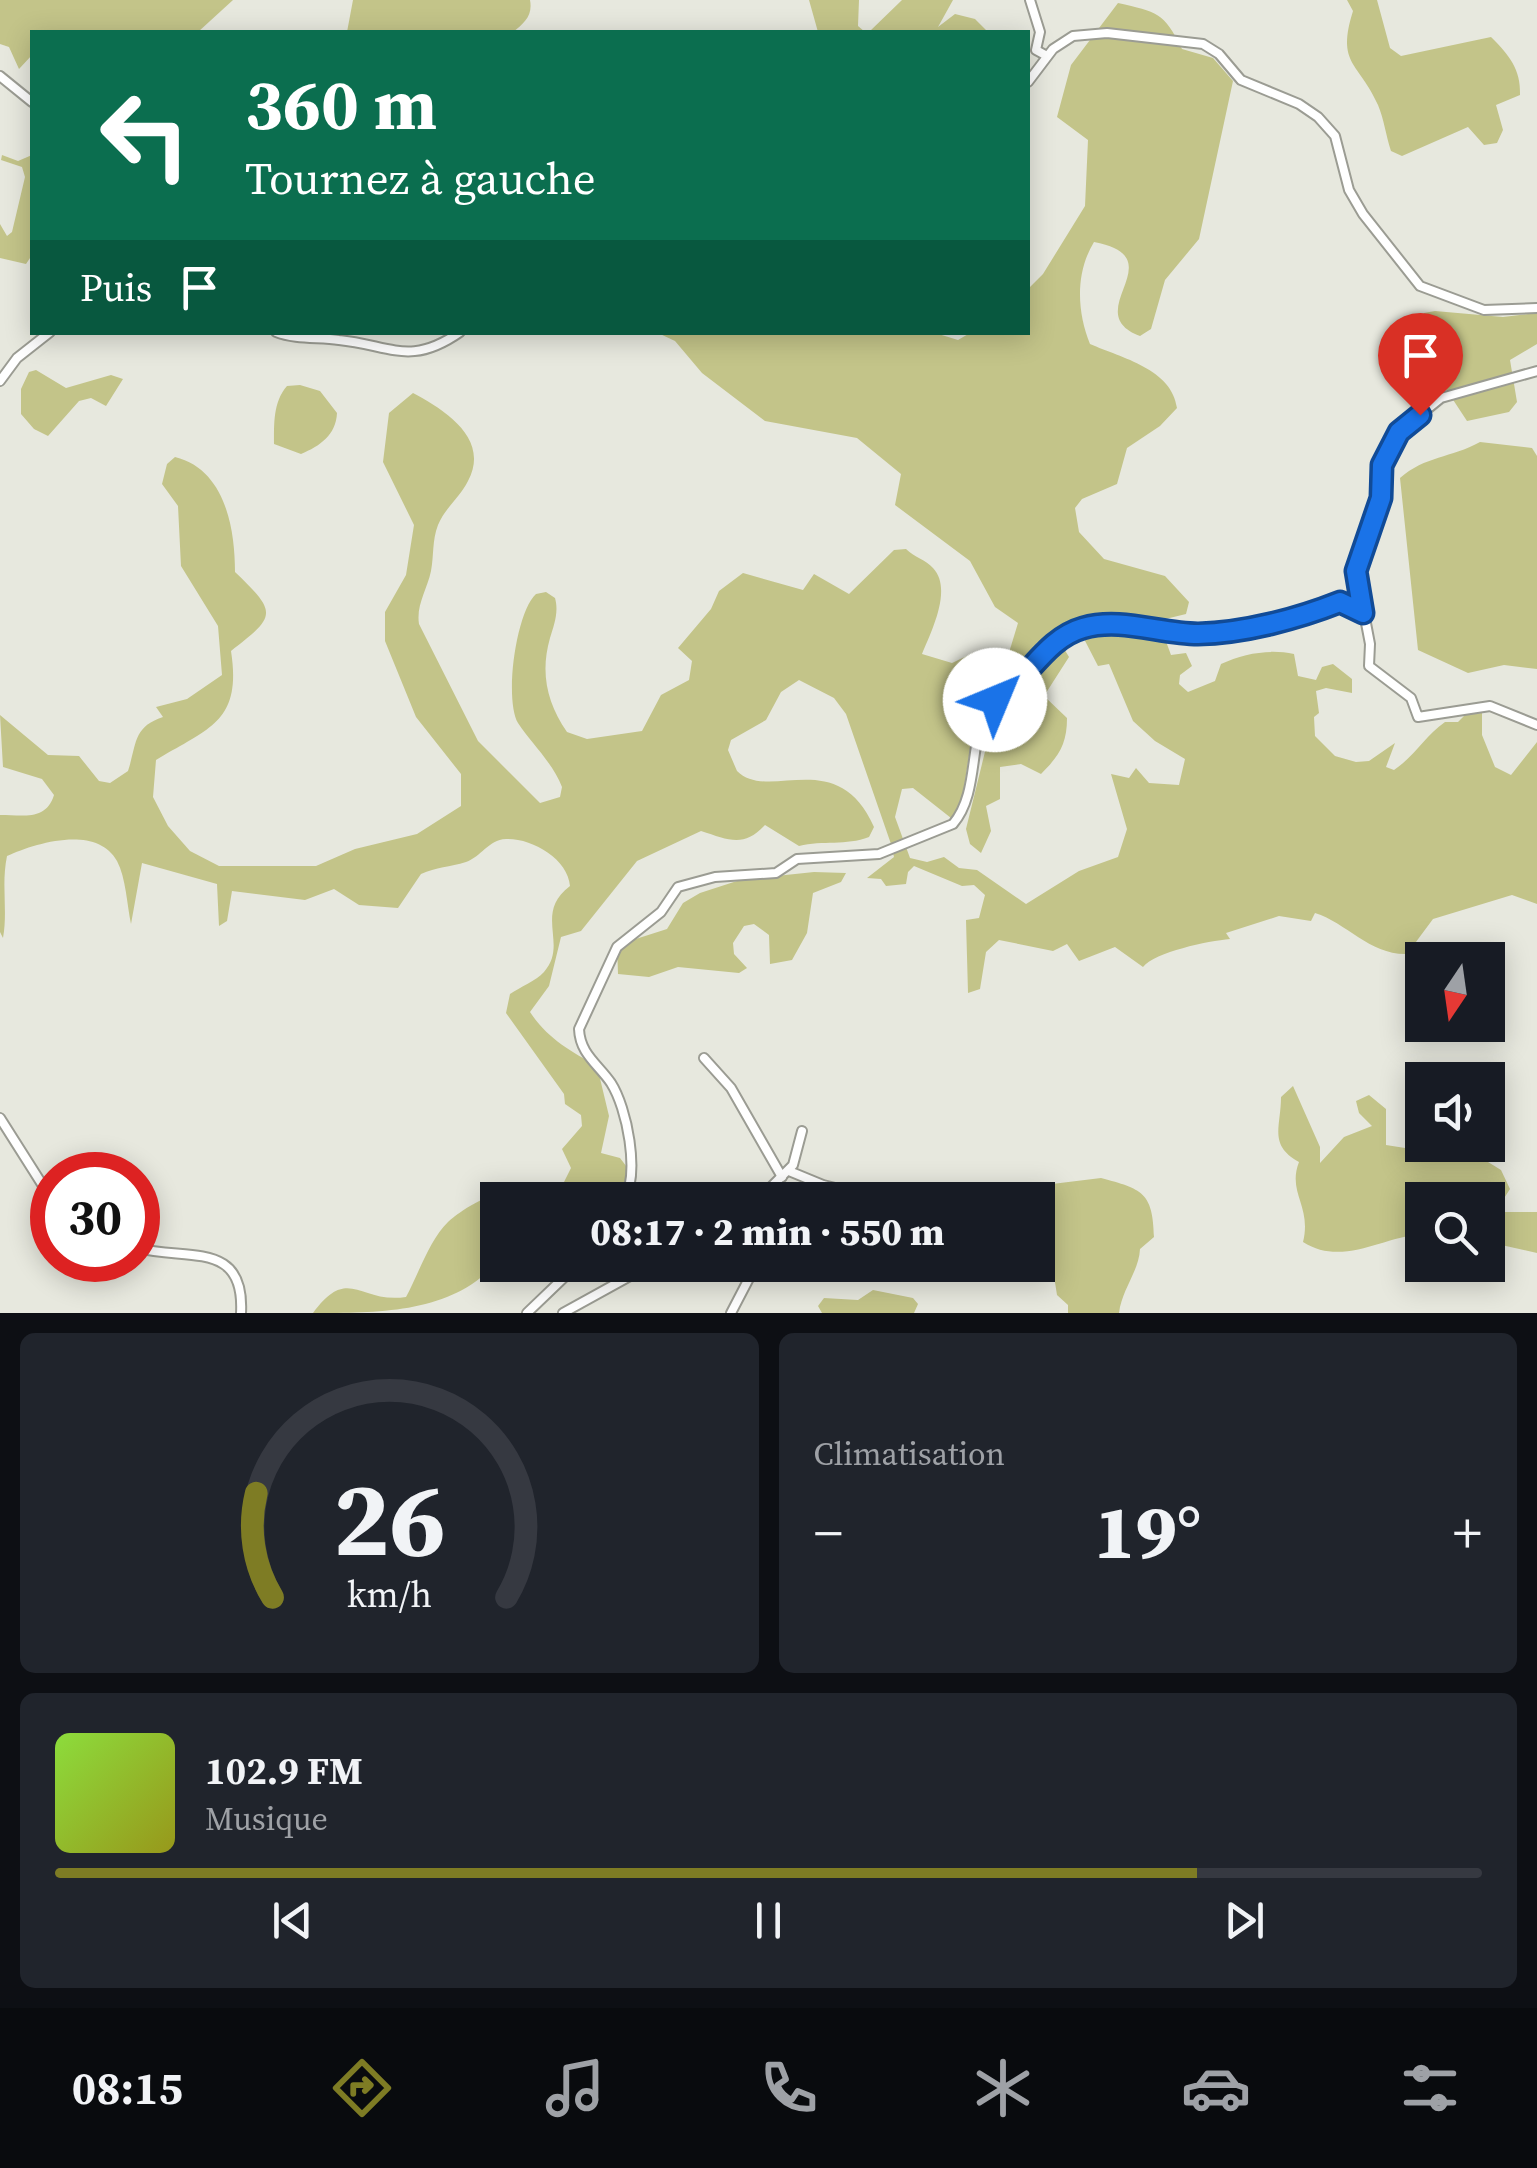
<!DOCTYPE html>
<html lang="fr">
<head>
<meta charset="utf-8">
<style>
	body { margin:0; font-family:"Source Serif 4",serif; background:#20242c; color:#f1f3f6; height:100vh; display:flex; flex-direction:column; font-size:38px; white-space:nowrap }
	* { box-sizing:border-box; margin:0 }
	p { font-size:32px; color:#9ea1a6 }
	.icon { flex:none; width:55px; height:55px; fill:none; stroke:currentColor; stroke-width:2; stroke-linecap:round; stroke-linejoin:round }
	.map { position:relative; height:1313px; overflow:hidden }
	.sheet { display:flex; flex-direction:column; gap:20px; padding:20px; background:#0d0f14; flex:1 }
	.sheet>* { flex:none }
	.banner { position:absolute; left:30px; top:30px; width:1000px; height:305px; border-radius:0px; box-shadow:0 5px 25px #0003; background:#0b6e4f; color:#fff; overflow:hidden }
	.needle { width:65px; rotate:193deg }
	.buttons { position:absolute; left:1405px; top:942px; display:grid; gap:20px }
	.buttons a { display:grid; place-items:center; width:100px; height:100px; border-radius:0px; background:#171b24; box-shadow:0 5px 25px #0003; font-size:50px }
	.speed { position:absolute; left:30px; top:1152px; display:flex; gap:20px; font-size:50px; font-weight:700; text-align:center }
	.speed>* { display:grid; place-content:center; width:130px; height:130px; border-radius:50%; background:#171b24; box-shadow:0 5px 25px #0003; line-height:1 }
	.speed .limit { border:15px solid #d22; background:#fff; color:#111 }
	.pin { position:absolute; display:grid; place-items:center; width:85px; height:85px; color:#fff; margin:-102px -42px; border-radius:50% 50% 50% 0; rotate:-45deg; box-shadow:0 0 10px #0007 }
	.pin .icon { rotate:45deg }
	.me { position:absolute; width:110px; margin:-55px; rotate:45deg; stroke-linejoin:round; filter:drop-shadow(0 0 8px #0008) }
	.turn { display:flex; align-items:center; gap:35px; height:210px; padding:0 50px; font-size:45px }
	.turn .icon { width:130px; height:130px; stroke-width:2.5 }
	.turn b { display:block; font-size:70px; line-height:85px }
	.then { display:flex; align-items:center; height:95px; padding:0 50px; background:#0003; gap:20px; font-size:38px }
	.big { font-size:75px; font-weight:800; line-height:1.1 }
	.sheet .widget { flex:1; display:flex; flex-direction:column; justify-content:center; gap:15px; min-width:0; padding:0 35px; border-radius:15px; background:#20242c }
	.sheet .dial { align-items:center; gap:0 }
	.dial svg { height:260px; overflow:visible; fill:none; stroke:#363941; stroke-width:7; stroke-linecap:round; text-anchor:middle }
	.dial text { fill:#f1f3f6; stroke:none }
	.song { display:flex; align-items:center; gap:30px }
	.cover { width:120px; height:120px; border-radius:15px; background:linear-gradient(135deg,hsl(90 70% 55%),hsl(60 70% 35%)) }
	.played { height:10px; border-radius:5px; background:linear-gradient(90deg,#7e7c24 80%,#363941 80%) }
	.keys { display:flex; justify-content:space-around; direction:ltr }
	.heat { display:flex; justify-content:space-between; align-items:center; font-size:55px; direction:ltr }
	.sheet .tiles { flex:1; display:grid; gap:20px; grid-template-columns:1fr 1fr }
	.widget:last-child { grid-column:span 2 }
	.trip { position:absolute; left:480px; top:1182px; width:575px; height:100px; border-radius:0px; background:#171b24; box-shadow:0 5px 25px #0003; font-weight:800; line-height:100px; text-align:center }
	.dock { display:flex; height:160px; justify-content:space-around; align-items:center; background:#090b0e; color:#9ea1a6 }
	.dock .icon { width:70px; height:70px }
	.dock .on { color:#7e7c24 }
	.dock b { font-size:45px; color:#f1f3f6 }
	.map>svg:first-child { display:block }
	.green { fill:#c3c489 }
	.lines { fill:none; stroke-linecap:round; stroke-linejoin:round }
	.minor-casing { stroke:#9b9c93; stroke-width:12 }
	.minor { stroke:#fff; stroke-width:8 }
	.route-casing { stroke:#114b97; stroke-width:25 }
	.route { stroke:#1a73e8; stroke-width:18 }
</style>
</head>
<body>
<div class="map">
<svg width="1537" height="1313" viewBox="0 0 1537 1313">
	<rect width="100%" height="100%" fill="#e7e8de"/>
	<!-- green -->
	<g class="green">
		<path d="M0,0H233L198,32H32V55L19,69L9,47L0,44Z"/>
		<path d="M353,0H530C533,16 524,23 513,32H347Z"/>
		<path d="M809,0H859L858,26L865,32H818Z"/>
		<path d="M902,0H953L938,27L955,14L975,19L988,32H869Z"/>
		<path d="M1347,0H1377L1390,48L1401,56L1491,37C1509,55 1521,69 1520,95L1496,105L1503,130L1497,143L1484,145L1468,127L1402,156L1391,151C1386,136 1384,119 1378,105C1359,62 1336,65 1353,11Z"/>
		<path d="M1118,3C1157,12 1164,12 1182,49L1213,58L1233,81L1199,239L1165,280L1151,329L1140,336C1077,312 1177,258 1094,242C1075,273 1077,312 1090,344C1122,358 1172,369 1177,408L1160,426L1127,448L1117,484L1082,499L1075,508L1079,532L1104,559L1165,576L1189,602L1186,614L1149,623L1084,620L1037,643L997,692L1018,623L995,607L970,561L895,505L901,474L857,438L765,421L702,373L675,341L658,333L932,332L958,340L970,333L1028,332V289L1043,274L1085,206L1088,140L1057,117L1071,65Z"/>
		<path d="M2,155L18,161L32,155V255L26,264L0,258V224L7,236L12,232L25,177L22,167L1,160Z"/>
		<path d="M1435,311L1503,317L1537,313V344L1510,360L1517,402L1509,412L1467,421L1444,386L1418,392L1401,360L1424,313Z"/>
		<path d="M36,370L66,388L111,375L123,379L106,406L91,398L79,401L48,436L34,429L21,414V389L29,372Z"/>
		<path d="M300,385L320,391L337,413C336,435 320,446 301,454L274,444C274,424 273,402 287,386Z"/>
		<path d="M413,393C443,409 491,438 468,481C460,497 445,508 438,525C432,540 434,556 431,571C427,590 416,605 419,624L478,741L540,803L560,797L562,787C553,763 531,743 518,723C504,699 516,612 536,594L546,592L555,598C559,612 554,625 550,638C540,673 547,703 567,732L587,739L642,731L661,695L689,680L692,661L678,648L711,609L719,591L743,573L803,590L814,574L849,594L894,550L906,549C914,557 926,560 933,568C953,589 931,632 922,654L952,663L973,653L985,665L987,675L978,698L961,807L951,818L913,788L902,789L895,817L910,858L927,862L944,857L959,868L977,870L1026,904L1079,871L1118,857L1127,829L1111,774L1129,778L1136,768L1149,783L1179,785L1185,759L1155,741L1133,721L1109,664L1098,666L1082,635L1105,630L1164,636L1171,655L1186,653L1192,666L1180,675L1179,684L1188,692L1215,681L1221,664C1244,653 1270,649 1294,654L1298,676L1316,680L1322,667L1333,664L1352,679V693L1326,688L1316,691L1319,713L1314,717L1315,736L1335,756L1356,762L1369,761L1395,743L1386,767L1394,770C1415,756 1425,736 1445,722H1458L1466,714L1482,713V735L1495,767L1511,775L1537,742V904L1512,895L1433,919L1407,954C1370,955 1347,923 1315,913L1311,921L1279,916L1226,933L1230,939C1208,941 1155,952 1143,967L1115,947L1079,961L1067,944L1053,951L999,940L986,952L980,989L968,993L966,920L979,918L985,895L974,885L962,886L914,866L908,872L906,884L886,886L881,879L867,878L894,857L891,844L846,714L834,698L799,680L781,692L766,720L731,740L728,750L737,771C769,803 837,744 874,827L869,837C846,846 823,840 799,846L765,825C744,848 729,840 701,831L637,861L581,931L561,937L549,986L530,1012C547,1038 570,1051 597,1066L609,1116L601,1153L620,1158L633,1175L622,1200H498L497,1262C453,1313 381,1313 313,1313C349,1264 359,1304 406,1297C418,1275 430,1239 448,1222C467,1204 516,1178 540,1195L563,1184L571,1168L562,1149L582,1126L581,1115L565,1104L564,1094L506,1013L510,994C520,987 536,981 544,972C569,944 533,914 570,886C568,859 532,838 506,839C488,840 481,857 466,862C450,867 436,867 421,874L398,908L359,905L334,889L305,900L232,891L227,921L219,926L217,884L142,863L131,924C127,905 126,878 117,861C97,824 35,843 7,856C1,885 8,910 3,938L0,932V815C23,815 46,821 54,795L42,779L3,767L0,715L48,755L79,756L99,781L110,783L128,771C137,743 133,727 163,717L156,707L187,699L222,675L218,626L181,566L178,506L162,484L167,464L175,457C224,469 235,526 235,572C278,613 276,616 231,651C242,722 209,728 156,760L153,797L168,826L190,851L219,866H316L355,849L417,834L461,806V774L416,717L385,641V612L406,575L414,525L383,462L389,413Z"/>
		<path d="M1480,442L1532,448L1537,456V669L1504,665L1468,673L1418,650L1400,478C1425,456 1451,458 1480,442Z"/>
		<path d="M1063,647L1069,657L1044,696L1067,718C1067,744 1059,756 1041,774L1021,764L1000,767V799L986,806L991,831L981,853L970,844L966,829L996,707L1041,661Z"/>
		<path d="M814,872L846,873L841,882L813,893L807,933L792,960L770,964L769,935L754,924L744,926L733,943L734,954L747,968L739,973L678,967L649,977L618,974L617,945L667,929L683,903L700,893L740,880Z"/>
		<path d="M1293,1086L1320,1147V1163L1344,1137L1372,1126L1359,1113L1356,1101L1369,1095L1386,1109V1145L1424,1151L1439,1145L1462,1146L1501,1170L1510,1189L1501,1203L1503,1212H1537V1253L1488,1242V1200H1422V1234C1382,1237 1342,1267 1303,1242C1312,1206 1287,1193 1299,1162C1268,1145 1281,1127 1281,1097Z"/>
		<path d="M1101,1178C1142,1189 1153,1192 1154,1237L1140,1249C1139,1271 1122,1289 1119,1313H1068V1305L1057,1295L1048,1238L1038,1225V1200L1023,1199L1052,1184Z"/>
		<path d="M873,1290L913,1298L918,1304L914,1313H822L818,1306L824,1298L858,1300Z"/>
	</g>
	<g class="lines">
		<!-- minor casing -->
		<g class="minor-casing">
			<g id="minor">
				<path d="M1030,0L1040,32L1036,50L1047,56"/>
				<path d="M0,76L32,102"/>
				<path d="M1028,82L1053,49L1073,36L1107,33L1203,44L1219,54L1241,80L1299,104L1318,117L1335,136L1349,190L1363,214L1420,286L1484,310L1537,308"/>
				<path d="M276,332C296,340 318,337 339,340C390,345 410,367 460,332"/>
				<path d="M1537,371L1441,398L1399,432L1388,448L1381,498L1356,571L1370,644L1369,666L1411,698L1418,717L1490,706L1537,725"/>
				<path d="M0,381L17,358L50,332"/>
				<path d="M704,1058L731,1088L782,1177"/>
				<path d="M0,1118L52,1200"/>
				<path d="M789,1171L823,1185L884,1200"/>
				<path d="M624,1200C640,1173 627,1108 611,1083C598,1064 580,1054 579,1029L617,947L661,912L678,887L715,877L776,873L797,859L879,854L953,824C982,790 966,732 993,703C998,698 1005,695 1011,690C1033,668 1049,643 1078,630C1115,613 1161,635 1199,633C1246,631 1297,619 1340,602L1363,613"/>
				<path d="M758,1200L793,1165L802,1131"/>
				<path d="M138,1248C187,1261 245,1240 241,1313"/>
				<path d="M527,1313L577,1265"/>
				<path d="M563,1313L650,1265"/>
				<path d="M731,1313L756,1265"/>
			</g>
		</g>
		<!-- minor -->
		<use href="#minor" class="minor"/>
	</g>
	<g class="lines">
		<!-- route casing -->
		<g class="route-casing">
			<path id="route" d="M995,700C1027,682 1044,639 1083,628C1121,617 1160,634 1198,634C1244,633 1297,619 1340,602L1363,613L1356,571L1381,498L1382,465L1399,432L1420,415"/>
		</g>
		<!-- route -->
		<use href="#route" class="route"/>
	</g>
</svg>
<div class="buttons">
<a><svg class="needle" viewBox="-14 -14 28 28"><path d="M0-13l5 13h-10z" fill="#e53935"/><path d="M0 13l5-13h-10z" fill="#9ea1a6"/></svg></a>
<a><svg class="icon" aria-label="sound" viewBox="0 0 24 24"><path d="M4 9h4l5-4v14l-5-4H4zM17 9q2 3 0 6"/></svg></a>
<a><svg class="icon" aria-label="search" viewBox="0 0 24 24"><circle cx="10" cy="10" r="6"/><path d="M15 15l6 6"/></svg></a>
</div>
<div class="speed"><div class="limit">30</div></div>
<div class="pin" style="left:1420px;top:415px;background:#d93025"><svg class="icon" aria-label="arrive" viewBox="0 0 24 24"><path d="M6 21V4h12l-3 4 3 4H6"/></svg></div>
<svg class="me" style="left:995px;top:700px" viewBox="-20 -20 40 40"><circle r="19" fill="#fff"/><path d="M0-13L10 11 0 6-10 11z" fill="#1a73e8"/></svg>
<div class="trip">08:17 · 2 min · 550 m</div>
<div class="banner">
<div class="turn"><svg class="icon" aria-label="left" viewBox="0 0 24 24"><path d="M17 20v-9H6M10 6l-5 5 5 5"/></svg><div><b>360 m</b>Tournez à gauche</div></div>
<div class="then">Puis<svg class="icon" aria-label="arrive" viewBox="0 0 24 24"><path d="M6 21V4h12l-3 4 3 4H6"/></svg></div>
</div>
</div>
<section class="sheet">
<div class="tiles">
<div class="widget dial"><svg viewBox="0 0 100 80">
<path d="M14 69A42 42 0 1 1 86 69"/>
<path d="M14 69A42 42 0 0 1 9 37" stroke="#7e7c24"/>
<text x="50" y="56" font-size="32" font-weight="700">26</text>
<text x="50" y="72" font-size="11">km/h</text>
</svg></div>
<div class="widget"><p>Climatisation</p>
<div class="heat"><a>−</a><b class="big">19°</b><a>+</a></div>
</div>
<div class="widget">
<div class="song"><i class="cover"></i><div><b>102.9 FM</b><p>Musique</p></div></div>
<div class="played"></div>
<div class="keys"><svg class="icon" aria-label="previous" viewBox="0 0 24 24"><path d="M18 5L8 12l10 7zM5 5v14"/></svg><svg class="icon" aria-label="pause" viewBox="0 0 24 24"><path d="M8 5v14M16 5v14"/></svg><svg class="icon" aria-label="next" viewBox="0 0 24 24"><path d="M6 5l10 7-10 7zM19 5v14"/></svg></div>
</div>
</div>
</section>
<nav class="dock">
<b>08:15</b>
<svg class="icon on" aria-label="directions" viewBox="0 0 24 24"><path d="M12 3l9 9-9 9-9-9zM9 14v-3h6M13 9l2 2-2 2"/></svg>
<svg class="icon" aria-label="music" viewBox="0 0 24 24"><path d="M9 18V5l10-2v13"/><circle cx="6" cy="18" r="3"/><circle cx="16" cy="16" r="3"/></svg>
<svg class="icon" aria-label="phone" viewBox="0 0 24 24"><path d="M5 4h4l2 5-3 2q2 4 5 5l2-3 5 2v4C11 20 4 13 5 4z"/></svg>
<svg class="icon" aria-label="climate" viewBox="0 0 24 24"><path d="M12 3v18M4 7l16 10M4 17L20 7"/></svg>
<svg class="icon" aria-label="car" viewBox="0 0 24 24"><path d="M5 17H2v-5l4-1 3-4h7l3 4 3 1v5h-3M9 17h6M6 11h13"/><circle cx="7" cy="17" r="2"/><circle cx="17" cy="17" r="2"/></svg>
<svg class="icon" aria-label="filters" viewBox="0 0 24 24"><path d="M4 7h16M4 17h16"/><circle cx="9" cy="7" r="2"/><circle cx="15" cy="17" r="2"/></svg>
</nav>
</body>
</html>
